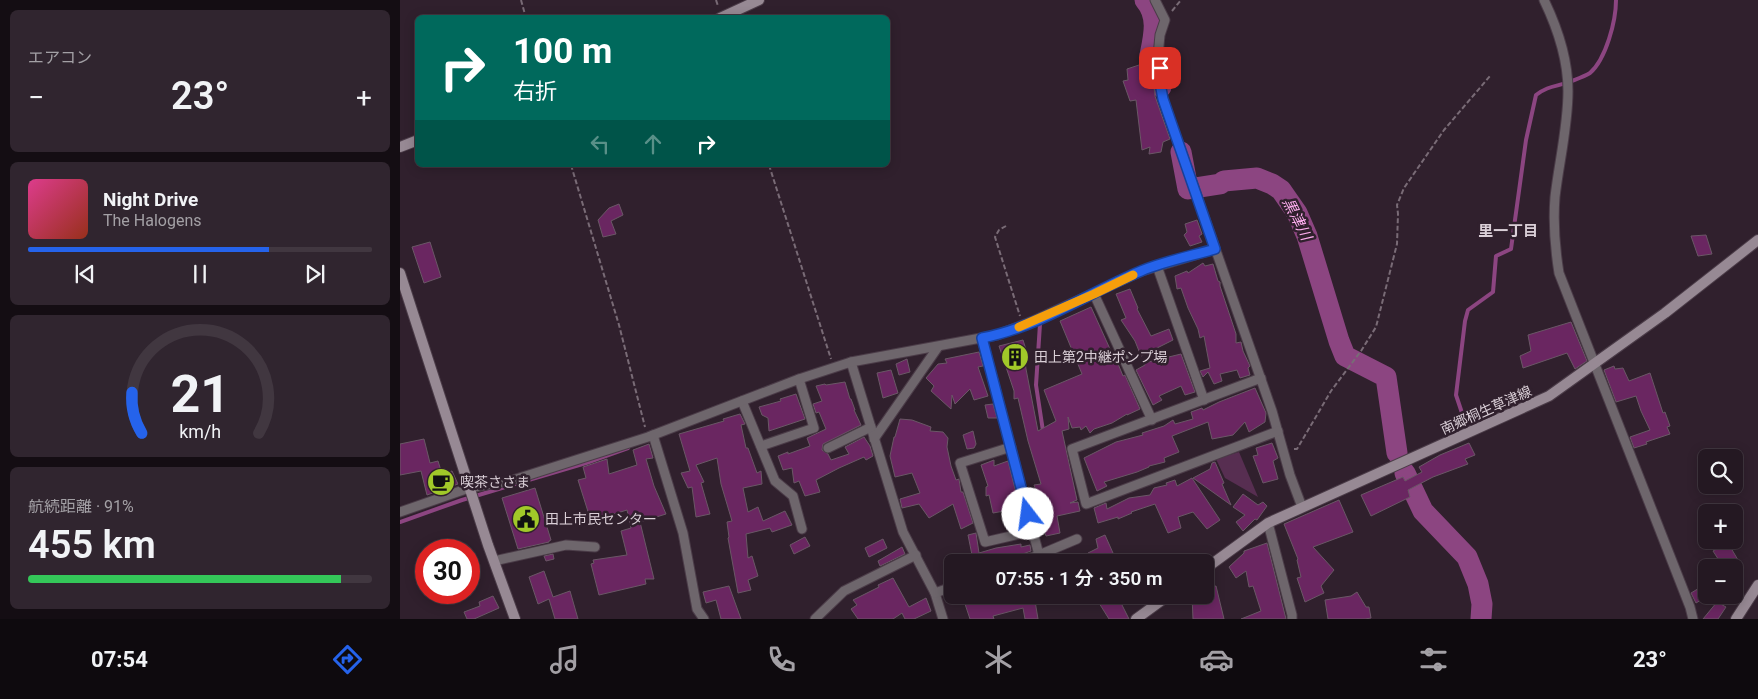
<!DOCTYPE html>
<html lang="ja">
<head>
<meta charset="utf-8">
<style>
	body { margin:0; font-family:Roboto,"Noto Sans JP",sans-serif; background:#30252f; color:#f1f3f6; height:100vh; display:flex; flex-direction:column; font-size:19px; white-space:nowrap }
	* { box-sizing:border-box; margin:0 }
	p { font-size:16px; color:#a3a0a5 }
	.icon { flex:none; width:28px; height:28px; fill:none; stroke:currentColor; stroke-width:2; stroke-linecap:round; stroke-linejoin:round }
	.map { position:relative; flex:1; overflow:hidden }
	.sheet { display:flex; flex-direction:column; gap:10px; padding:10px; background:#140d13; width:400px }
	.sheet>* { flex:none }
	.guide { position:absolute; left:15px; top:15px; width:475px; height:152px; border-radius:8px; box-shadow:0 2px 12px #0003,0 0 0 1px #413740; background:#00695c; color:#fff; overflow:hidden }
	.fabs { position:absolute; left:1298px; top:449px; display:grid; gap:10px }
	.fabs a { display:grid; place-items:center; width:45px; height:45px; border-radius:8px; background:#241822; box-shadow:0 2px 12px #0003,0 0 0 1px #413740; font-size:25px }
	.speed { position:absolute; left:15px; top:539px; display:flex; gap:10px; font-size:25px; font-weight:700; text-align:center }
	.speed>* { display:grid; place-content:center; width:65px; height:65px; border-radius:50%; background:#241822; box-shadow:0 2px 12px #0003,0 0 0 1px #413740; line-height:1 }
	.speed .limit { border:8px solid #d22; background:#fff; color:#111 }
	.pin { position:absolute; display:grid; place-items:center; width:42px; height:42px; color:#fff; margin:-21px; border-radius:10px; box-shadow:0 2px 8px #0006 }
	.me { position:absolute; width:55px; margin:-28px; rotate:345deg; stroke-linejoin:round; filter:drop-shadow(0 0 4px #0008) }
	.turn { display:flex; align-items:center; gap:18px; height:105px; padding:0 15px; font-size:22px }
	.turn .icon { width:65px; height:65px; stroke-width:2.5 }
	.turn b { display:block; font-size:35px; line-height:42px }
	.lanes { display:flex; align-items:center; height:48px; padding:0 15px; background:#0003; justify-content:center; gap:25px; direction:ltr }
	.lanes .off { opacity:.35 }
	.big { font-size:38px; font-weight:600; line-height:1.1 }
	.sheet .widget { flex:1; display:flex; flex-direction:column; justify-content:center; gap:8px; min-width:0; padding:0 18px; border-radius:8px; background:#30252f }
	.sheet .dial { align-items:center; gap:0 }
	.dial svg { height:130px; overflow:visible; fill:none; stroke:#413740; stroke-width:7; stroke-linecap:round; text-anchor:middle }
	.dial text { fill:#f1f3f6; stroke:none }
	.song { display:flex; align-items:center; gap:15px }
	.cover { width:60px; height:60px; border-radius:8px; background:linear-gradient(135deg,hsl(330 70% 55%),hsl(10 70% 35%)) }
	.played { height:5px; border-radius:2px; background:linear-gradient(90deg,#2563eb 70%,#413740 70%) }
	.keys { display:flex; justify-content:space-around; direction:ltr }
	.heat { display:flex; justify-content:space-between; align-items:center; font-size:28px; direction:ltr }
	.charge { height:8px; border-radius:4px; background:linear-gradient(90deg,#34c759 91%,#413740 0) }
	.trip { position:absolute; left:544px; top:554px; width:270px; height:50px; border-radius:8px; background:#241822; box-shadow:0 2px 12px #0003,0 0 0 1px #413740; font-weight:600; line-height:50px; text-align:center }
	.menu { display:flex; height:80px; justify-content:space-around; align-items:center; background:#0e0a0e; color:#a3a0a5 }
	.menu .icon { width:35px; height:35px }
	.menu .on { color:#2563eb }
	.menu b { font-size:22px; color:#f1f3f6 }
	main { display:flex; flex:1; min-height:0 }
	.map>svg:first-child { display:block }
	.green { fill:#572e51 }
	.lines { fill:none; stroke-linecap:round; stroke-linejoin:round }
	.stream { stroke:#8c4581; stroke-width:4 }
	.river { stroke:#8c4581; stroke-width:21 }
	.building { fill:#6a2661; stroke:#6a5766 }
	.street-casing { stroke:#4b3c48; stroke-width:11 }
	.secondary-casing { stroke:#4b3c48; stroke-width:12 }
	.path { stroke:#796b76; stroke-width:2; stroke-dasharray:5 2.5; stroke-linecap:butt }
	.street { stroke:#6e666c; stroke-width:9 }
	.secondary { stroke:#978994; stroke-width:10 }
	.route-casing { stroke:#184099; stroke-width:12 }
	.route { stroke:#2563eb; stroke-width:9 }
	.slow { stroke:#f59e0b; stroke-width:9 }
	.labels { text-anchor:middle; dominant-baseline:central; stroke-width:5; stroke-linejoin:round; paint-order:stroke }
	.poi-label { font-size:14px; fill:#dacfd7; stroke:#30202d; text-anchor:start }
	.street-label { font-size:14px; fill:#dacfd7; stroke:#30202d }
	.water-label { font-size:15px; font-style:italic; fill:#fbacec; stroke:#30202d }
	.neighbourhood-label { font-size:15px; font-weight:bold; fill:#dacfd7; stroke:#30202d }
</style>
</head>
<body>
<main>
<section class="sheet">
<div class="widget"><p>エアコン</p>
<div class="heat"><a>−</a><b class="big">23°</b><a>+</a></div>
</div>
<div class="widget">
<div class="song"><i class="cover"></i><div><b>Night Drive</b><p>The Halogens</p></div></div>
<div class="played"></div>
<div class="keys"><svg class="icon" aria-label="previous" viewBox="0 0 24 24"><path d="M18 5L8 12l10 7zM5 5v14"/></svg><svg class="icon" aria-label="pause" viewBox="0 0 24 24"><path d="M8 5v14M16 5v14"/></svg><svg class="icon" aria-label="next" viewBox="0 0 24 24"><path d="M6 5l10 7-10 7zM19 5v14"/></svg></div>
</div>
<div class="widget dial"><svg viewBox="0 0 100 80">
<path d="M14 69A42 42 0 1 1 86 69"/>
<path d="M14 69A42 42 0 0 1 8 44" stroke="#2563eb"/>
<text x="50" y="56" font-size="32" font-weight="700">21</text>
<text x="50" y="72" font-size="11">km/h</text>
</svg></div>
<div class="widget"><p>航続距離 · 91%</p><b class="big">455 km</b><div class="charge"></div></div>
</section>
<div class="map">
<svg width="1358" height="619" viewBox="0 0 1358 619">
	<rect width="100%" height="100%" fill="#30202d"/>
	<!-- green -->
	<path class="green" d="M839,452L858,497L825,478L816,459Z"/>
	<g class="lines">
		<!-- stream -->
		<g class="stream">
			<path d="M640,324L636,385L643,431"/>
			<path d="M1065,422L1056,395L1065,321L1068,310L1093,292L1096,256L1111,249L1126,140L1136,95C1149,85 1157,87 1172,81C1177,79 1185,76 1190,73C1206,59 1216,21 1216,0"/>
			<path d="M0,522L62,500L186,463L228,448"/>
		</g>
		<!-- river -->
		<g class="river">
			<path d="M745,0C759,16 754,36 750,55L760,68L761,87"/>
			<path d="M781,152L788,189L820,184L824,181L857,178L872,184L881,190L897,213L907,236L939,341L945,356L986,377L997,453"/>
			<path d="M1005,473L1023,511L1067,557L1078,584L1082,604L1081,619"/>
		</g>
	</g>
	<!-- building -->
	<g class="building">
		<path d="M745,63L754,87L755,96L770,139L763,142L761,152L749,154L750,147L742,150L736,100L730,101L723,81L728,80L727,69Z"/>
		<path d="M219,204L223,215L211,221L216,234L203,237L198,220L209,208Z"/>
		<path d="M797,220L802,234L799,236L802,242L790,246L784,235L787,232L785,224Z"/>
		<path d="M1306,235L1312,254L1298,256L1291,236Z"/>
		<path d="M30,242L41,277L24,283L12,247Z"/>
		<path d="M803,263L805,266L813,264L818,281L820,282V286L836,334V343L841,342L843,351L850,366L848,368L850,375L840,378L837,370L820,374L822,381L814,384L808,372L803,377L800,371L810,368L804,336L800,338L798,329L788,308L781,288L777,289L775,276L787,271L788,273Z"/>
		<path d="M730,289L738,308L737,309L751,336L769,329L773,340L741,356L735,341L721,320L726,318L716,294Z"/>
		<path d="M691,307L715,360L716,359L723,376L725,375L740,409L727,415V414L712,423L694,429L690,433L686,426L681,430L680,427L672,428L668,417L669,429L662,431L677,500L670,503L678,502L680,511L657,516L660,533L646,536L641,521L645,520V515L648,514L643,495L638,496L634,485L641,484L628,441L618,398L614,399V391L599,346L623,340L627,353L624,354L626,369L638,431L656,421L644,390L682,374L660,321Z"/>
		<path d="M1171,322L1187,361L1175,369L1167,353L1123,368L1120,356L1131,351L1128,335Z"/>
		<path d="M579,352L583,366L578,367L588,396L574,400L570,389L555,404L552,395L551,409L531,391L534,386L526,378L538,364L547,363L545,359Z"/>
		<path d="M781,354L795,392L785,395L781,386L759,396L762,400L753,405L736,370L745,365L744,363Z"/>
		<path d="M507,359L510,372L499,375L496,364Z"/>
		<path d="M1214,366L1215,369L1223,368L1229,381L1250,373L1263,413L1265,412L1270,426L1267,427L1270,434L1246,442L1247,444L1234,448L1230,437L1250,430L1241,411L1236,396L1216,402L1204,370Z"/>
		<path d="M491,370L498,393L483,398L477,373Z"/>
		<path d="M445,382L450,399H451L455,410H454L461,425L423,444L422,450L428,454L431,460L449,454L445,447L464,437L470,446L473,456L466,460L464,457L439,468L416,480L420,492L405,496L399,481L394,483L392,468L383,470L378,456L388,452V454L410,446L407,438L426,429L419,412L416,413L413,404L422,401L416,386L425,384L426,385Z"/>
		<path d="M855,388L866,413L865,422L849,432L845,422L833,435L812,439L808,422L772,436L779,452L764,458L765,462L749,466V467L737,472L704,482L707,486L697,491L684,458L716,442L743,435L742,433L764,426L773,420L775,424L793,419L791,412L802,408L803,410L819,402Z"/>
		<path d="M396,394L405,419L369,431L368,418L362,415L359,407L381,401L380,399Z"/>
		<path d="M593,404L597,418H588L585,405Z"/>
		<path d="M340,414L345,424L341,425L346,448H348L357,473L361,471L362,484L343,488L348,512L358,507L363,521L385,511L392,525L372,532L370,528L346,534L348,558L352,556L358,576L348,580L351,590L338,593L328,538L329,537L327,522L332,521L321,484L317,458L296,465L304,482L301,483L310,514L296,517L292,487L288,488L281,473L290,471L279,434L324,421L323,419Z"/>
		<path d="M500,419L512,420L531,427L530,431L543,432L548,438L547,447L551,466L556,480L559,479L561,492H563L573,523L561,529L553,504L529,518L519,504L502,508L500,499L520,493L512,473L495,477L490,456L494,437H495Z"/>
		<path d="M573,431L576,444L574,448L567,449L563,435Z"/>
		<path d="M24,439L30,463L38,461L42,474L52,471L58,484L27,495L21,471L0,475V444Z"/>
		<path d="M872,443L878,458L873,461L878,479L863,483L853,456L858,455L856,448Z"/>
		<path d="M1069,443L1075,455L1065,459L1068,464L1033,477L1008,490L1010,497L971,516L961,495L1003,477L1005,481L1022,472L1019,467L1040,455Z"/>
		<path d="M249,444L253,458L246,459L254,486L266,514L240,522L254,579H245L246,584L199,595L191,564L194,563L193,560L227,555L221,531L231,528L227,510L191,521L178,480L186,478L183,467L207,459L209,474L237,465L233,450Z"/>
		<path d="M594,460V466L608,461L617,497L613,498L624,525L615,527L610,510L593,513L589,495L586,496V487L588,486L581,465Z"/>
		<path d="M815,462L824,483L822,484L831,505L793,478L810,469L812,463Z"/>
		<path d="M792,478L820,520L807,529L793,512L778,517L781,528L768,533L755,504L731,512L732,513L718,519V517L698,523L694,508L706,503L707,509L729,498L750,495L754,488L767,485L766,483L775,480L777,486Z"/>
		<path d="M135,488L151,540L149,541V542L118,549L102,498Z"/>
		<path d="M843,494L858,505L863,502L867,506L857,520L855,519L843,531L836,522L845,515L833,507Z"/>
		<path d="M939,500L953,532L913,547L934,570L921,586L924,593L905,602L897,578L901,577L897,560L898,559L884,524Z"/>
		<path d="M576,533L579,553L596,548L621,544V547L630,545L631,551L617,556L614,559L600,562H556V561L572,555L568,535Z"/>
		<path d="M705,535L713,553L711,554L715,562H693L688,553L698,548L696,539Z"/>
		<path d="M405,537L410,546L394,554L390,545Z"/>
		<path d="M483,539L487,548L469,557L465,548Z"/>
		<path d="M867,543L886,619H841L861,611L853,586L849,587L846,571L836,578L829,567L844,553V551Z"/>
		<path d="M1328,543L1338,560L1324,568L1313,551Z"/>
		<path d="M502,547L505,554L480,566L478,561Z"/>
		<path d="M153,554L154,559L146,561L144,556Z"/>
		<path d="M144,571L153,597L170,591L178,619H155L149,599L138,604L129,577Z"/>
		<path d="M493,578L509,607L526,598L531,611L514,619H505L502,613L493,619H458L451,609L457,605L453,600L479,587L478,585Z"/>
		<path d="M1306,584V597L1296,603L1291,593Z"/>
		<path d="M329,586L341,619H321L316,600L306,603L303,592Z"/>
		<path d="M816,586L824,619H793L792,596L805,595V588Z"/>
		<path d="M957,592L966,607H969L971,618L965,619H928L925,600L951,596Z"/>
		<path d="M562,595H579L581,602L604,595H634L638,619H625L623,608L593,616L594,619H570Z"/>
		<path d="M694,595H717L729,619H709Z"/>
		<path d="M93,596L99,608L74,619H67L64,612L80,606L79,602Z"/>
		<path d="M1317,602L1326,607L1318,619H1303Z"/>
	</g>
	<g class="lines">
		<!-- street casing -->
		<g class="street-casing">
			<g id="street">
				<path d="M755,0L765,20L760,35L758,56L760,68V83L763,99L872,411L890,475L902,507"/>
				<path d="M1144,0C1158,29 1168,59 1168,91C1168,127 1159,162 1155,197C1153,222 1155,248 1159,273L1290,607L1293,619"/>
				<path d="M757,266L804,400"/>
				<path d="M694,294L752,420"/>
				<path d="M582,338L639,555L677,539"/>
				<path d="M451,362L503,532L535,593L543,619"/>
				<path d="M861,378L672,449L686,504L878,431"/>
				<path d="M342,401L375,481L393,496L402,529"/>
				<path d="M253,435L283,533L297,609L304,619"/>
				<path d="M474,439L538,347"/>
				<path d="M361,446L414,428L399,379"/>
				<path d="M611,447L560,463L585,542L632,531"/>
				<path d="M428,448L471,427"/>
				<path d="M0,512L69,488L110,481L248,437L399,379L451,362L597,335L633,321L742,271L815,249"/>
				<path d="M868,523L892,615V619"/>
				<path d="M94,561L166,545L195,547"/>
				<path d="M619,562L639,555"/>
				<path d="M535,593L552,587"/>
				<path d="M415,619L444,591L516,555"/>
			</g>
		</g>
		<!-- secondary casing -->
		<g class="secondary-casing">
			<g id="secondary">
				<path d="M320,18L359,0"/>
				<path d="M0,147L18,140"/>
				<path d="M0,273L88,545L115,619"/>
				<path d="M805,569L868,523L1149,396L1265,313L1358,240"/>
				<path d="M736,619L769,595"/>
				<path d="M1336,619L1358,585"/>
			</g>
		</g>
		<!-- path -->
		<g class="path">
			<path d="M121,0L126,18"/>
			<path d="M316,0L318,6"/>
			<path d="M772,11L781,0"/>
			<path d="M171,165L219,325L245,427"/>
			<path d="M369,165L431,359"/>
			<path d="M606,226L599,230L595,237L620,316"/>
			<path d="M894,449H897L931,391L961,351L976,327L997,244L998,214L997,205L1004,188L1044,130L1090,76"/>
		</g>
		<!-- street -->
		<use href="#street" class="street"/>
		<!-- secondary -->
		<use href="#secondary" class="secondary"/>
	</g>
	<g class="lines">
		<!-- route casing -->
		<g class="route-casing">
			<path id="route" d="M628,514L582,338C639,327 688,293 741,271C765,261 791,256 815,249L763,99L760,83V68"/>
		</g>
		<!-- route -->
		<use href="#route" class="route"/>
		<!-- slow -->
		<path class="slow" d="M619,327L694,294L733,275"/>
	</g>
	<!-- icons -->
	<defs>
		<g id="building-disc" transform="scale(1.4375)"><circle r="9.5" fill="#a1c929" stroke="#30202d"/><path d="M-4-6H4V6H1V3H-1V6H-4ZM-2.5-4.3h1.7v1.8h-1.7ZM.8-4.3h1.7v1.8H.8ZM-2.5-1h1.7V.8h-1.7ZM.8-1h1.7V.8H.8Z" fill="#111"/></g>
		<g id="cafe-disc" transform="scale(1.4375)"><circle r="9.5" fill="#a1c929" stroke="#30202d"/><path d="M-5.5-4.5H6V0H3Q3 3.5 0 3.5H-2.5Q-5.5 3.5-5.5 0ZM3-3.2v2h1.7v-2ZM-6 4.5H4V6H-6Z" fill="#111"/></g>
		<g id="civic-disc" transform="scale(1.4375)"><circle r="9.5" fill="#a1c929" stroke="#30202d"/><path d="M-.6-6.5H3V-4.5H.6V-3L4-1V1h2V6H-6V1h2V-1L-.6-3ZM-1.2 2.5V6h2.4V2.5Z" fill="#111"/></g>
	</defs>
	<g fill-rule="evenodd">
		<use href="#building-disc" x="615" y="357"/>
		<use href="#cafe-disc" x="41" y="482"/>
		<use href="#civic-disc" x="126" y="519"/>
	</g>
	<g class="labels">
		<!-- poi labels -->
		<g class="poi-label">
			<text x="634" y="357">田上第2中継ポンプ場</text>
			<text x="60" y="482">喫茶ささま</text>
			<text x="145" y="519">田上市民センター</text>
		</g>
		<!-- street labels -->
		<g class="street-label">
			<text transform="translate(1086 410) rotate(-24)">南郷桐生草津線</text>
		</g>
		<!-- water labels -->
		<g class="water-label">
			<text transform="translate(897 219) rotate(63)">黒津川</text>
		</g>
		<!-- neighbourhood labels -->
		<g class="neighbourhood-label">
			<text x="1108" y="231">里一丁目</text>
		</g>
	</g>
</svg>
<div class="fabs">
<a><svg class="icon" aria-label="search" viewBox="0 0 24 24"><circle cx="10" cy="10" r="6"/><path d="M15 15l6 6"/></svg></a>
<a>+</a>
<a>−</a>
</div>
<div class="speed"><div class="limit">30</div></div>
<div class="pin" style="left:760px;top:68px;background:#d93025"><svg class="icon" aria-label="arrive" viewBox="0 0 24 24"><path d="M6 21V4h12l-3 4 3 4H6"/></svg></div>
<svg class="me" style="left:628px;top:514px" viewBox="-20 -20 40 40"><circle r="19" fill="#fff"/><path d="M0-13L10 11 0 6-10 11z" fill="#2563eb"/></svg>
<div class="trip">07:55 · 1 分 · 350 m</div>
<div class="guide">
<div class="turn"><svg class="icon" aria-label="right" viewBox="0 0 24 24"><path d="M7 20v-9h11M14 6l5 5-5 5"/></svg><div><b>100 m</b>右折</div></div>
<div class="lanes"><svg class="icon off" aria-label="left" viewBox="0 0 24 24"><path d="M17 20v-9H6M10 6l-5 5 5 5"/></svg><svg class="icon off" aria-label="ahead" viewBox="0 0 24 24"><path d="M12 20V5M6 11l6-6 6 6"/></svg><svg class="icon" aria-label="right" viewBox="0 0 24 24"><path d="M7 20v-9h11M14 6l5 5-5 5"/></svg></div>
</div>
</div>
</main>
<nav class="menu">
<b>07:54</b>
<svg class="icon on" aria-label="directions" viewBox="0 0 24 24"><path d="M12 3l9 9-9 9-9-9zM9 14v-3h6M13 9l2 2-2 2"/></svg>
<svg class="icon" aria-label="music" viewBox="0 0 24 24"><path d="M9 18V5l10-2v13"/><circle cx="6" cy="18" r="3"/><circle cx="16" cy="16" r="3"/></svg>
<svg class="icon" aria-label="phone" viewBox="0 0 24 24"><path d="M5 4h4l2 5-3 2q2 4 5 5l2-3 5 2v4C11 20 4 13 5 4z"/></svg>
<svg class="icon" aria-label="climate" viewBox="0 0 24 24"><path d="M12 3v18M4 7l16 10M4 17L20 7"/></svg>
<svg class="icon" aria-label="car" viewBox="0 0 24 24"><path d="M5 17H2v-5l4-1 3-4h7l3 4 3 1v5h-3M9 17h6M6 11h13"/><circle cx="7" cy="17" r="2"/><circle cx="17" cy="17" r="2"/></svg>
<svg class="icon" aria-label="filters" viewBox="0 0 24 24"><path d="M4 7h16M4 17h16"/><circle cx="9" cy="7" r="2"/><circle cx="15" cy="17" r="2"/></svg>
<b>23°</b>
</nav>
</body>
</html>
